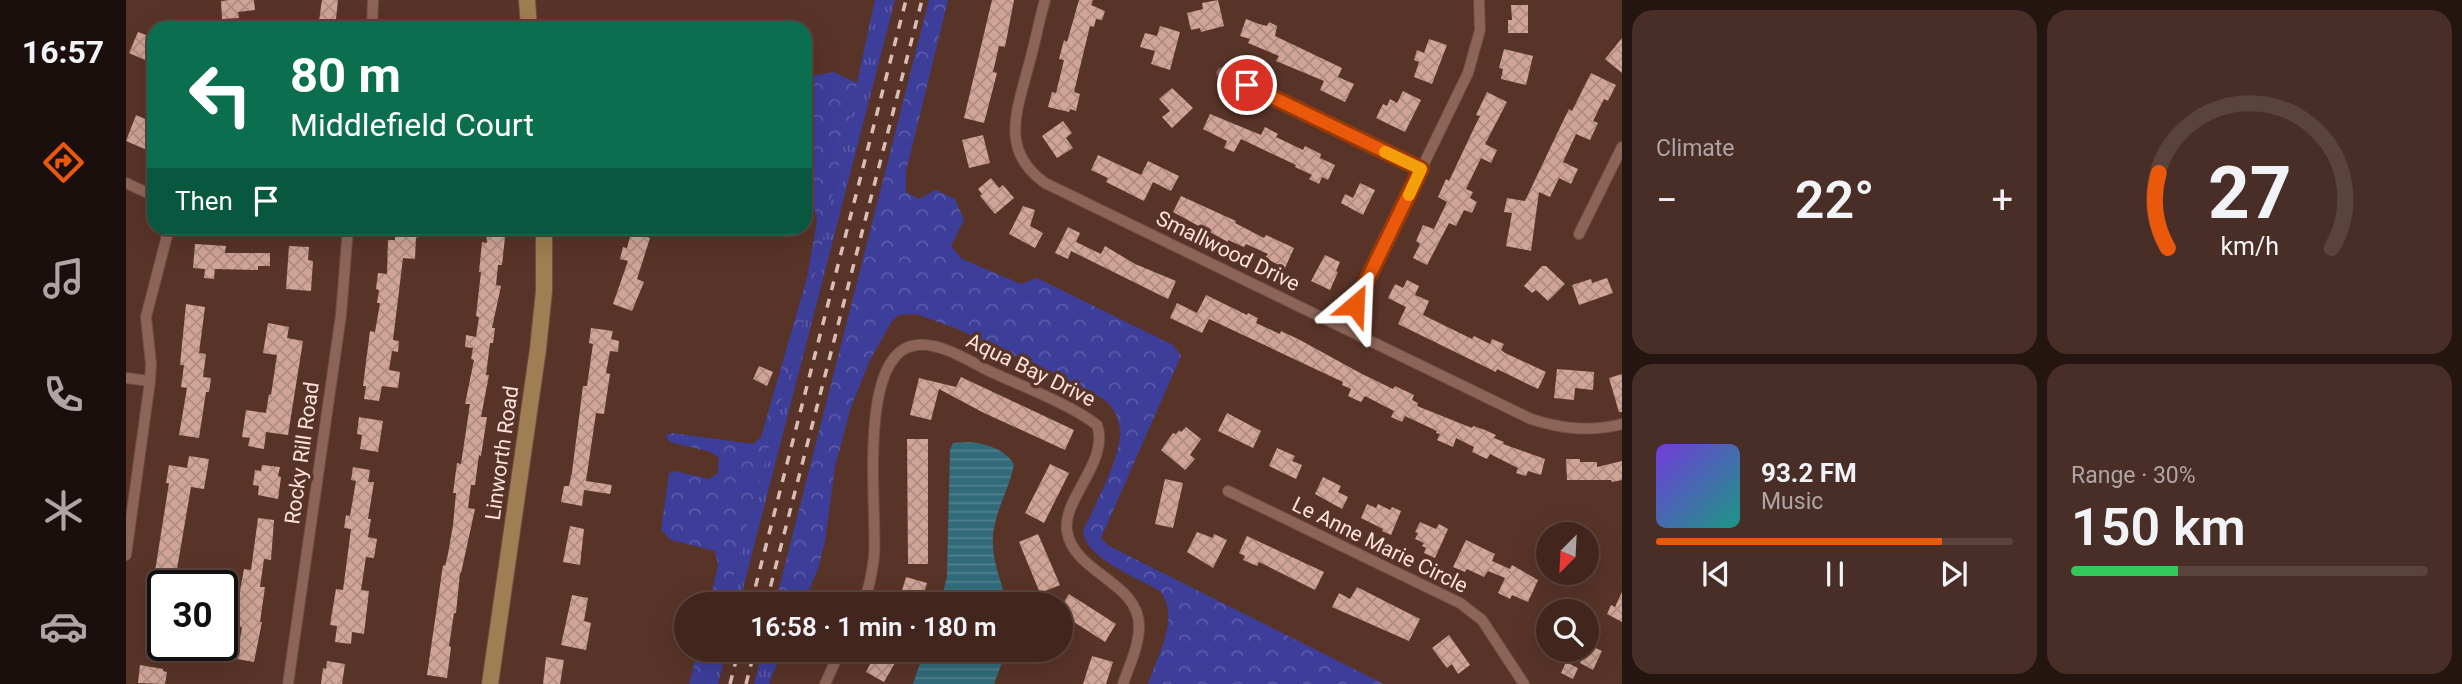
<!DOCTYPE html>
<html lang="en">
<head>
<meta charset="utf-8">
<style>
	body { margin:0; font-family:Roboto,sans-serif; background:#492e27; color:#f1f3f6; height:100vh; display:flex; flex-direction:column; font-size:26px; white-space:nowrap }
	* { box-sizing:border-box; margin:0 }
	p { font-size:23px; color:#aea5a4 }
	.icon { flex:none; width:38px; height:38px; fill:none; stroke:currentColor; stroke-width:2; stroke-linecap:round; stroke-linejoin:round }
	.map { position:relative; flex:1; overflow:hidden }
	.side { display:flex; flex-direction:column; gap:10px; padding:10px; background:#241510; width:840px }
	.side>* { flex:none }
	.hud { position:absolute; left:21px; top:21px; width:665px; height:214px; border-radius:21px; box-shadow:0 7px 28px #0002,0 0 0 2px #5a433c; background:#0b6e4f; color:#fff; overflow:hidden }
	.needle { width:46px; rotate:204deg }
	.fabs { position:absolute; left:1410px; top:522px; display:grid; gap:14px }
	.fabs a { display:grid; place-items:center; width:63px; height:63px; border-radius:50%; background:#42261e; box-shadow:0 7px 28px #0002,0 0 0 2px #5a433c; font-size:35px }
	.speed { position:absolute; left:21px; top:570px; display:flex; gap:14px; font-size:35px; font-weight:700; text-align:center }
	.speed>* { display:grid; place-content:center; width:91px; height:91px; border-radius:50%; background:#42261e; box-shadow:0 7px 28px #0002,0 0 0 2px #5a433c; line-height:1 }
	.speed .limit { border:4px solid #111; border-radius:10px; background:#fff; color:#111 }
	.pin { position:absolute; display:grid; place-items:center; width:60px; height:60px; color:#fff; margin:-30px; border:4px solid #fff; border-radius:50%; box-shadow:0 2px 7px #0007 }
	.me { position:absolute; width:77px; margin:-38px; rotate:26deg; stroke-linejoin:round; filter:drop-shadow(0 0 5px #0008) }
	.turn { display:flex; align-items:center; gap:24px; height:147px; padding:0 28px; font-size:32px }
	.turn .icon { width:91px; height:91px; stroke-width:2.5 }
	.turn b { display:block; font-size:49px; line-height:60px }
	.then { display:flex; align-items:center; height:66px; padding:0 28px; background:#0003; gap:14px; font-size:26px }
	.big { font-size:52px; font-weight:600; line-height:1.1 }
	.side .card { flex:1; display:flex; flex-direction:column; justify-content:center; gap:10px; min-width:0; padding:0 24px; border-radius:21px; background:#492e27 }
	.side .dial { align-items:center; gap:0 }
	.dial svg { height:182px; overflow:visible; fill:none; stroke:#5a433c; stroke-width:7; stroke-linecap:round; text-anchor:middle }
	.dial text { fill:#f1f3f6; stroke:none }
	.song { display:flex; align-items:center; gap:21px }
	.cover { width:84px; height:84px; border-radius:10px; background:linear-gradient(135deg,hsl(260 70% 55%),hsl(170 70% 35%)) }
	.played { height:7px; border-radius:4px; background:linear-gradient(90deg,#ea580c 80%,#5a433c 80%) }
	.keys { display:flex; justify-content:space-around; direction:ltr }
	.heat { display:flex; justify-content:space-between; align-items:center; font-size:38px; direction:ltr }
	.charge { height:10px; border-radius:5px; background:linear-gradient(90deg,#34c759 30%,#5a433c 0) }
	.side .tiles { flex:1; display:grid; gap:10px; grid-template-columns:repeat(2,1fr) }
	.trip { position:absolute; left:548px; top:592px; width:399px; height:70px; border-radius:35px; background:#42261e; box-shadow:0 7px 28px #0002,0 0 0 2px #5a433c; font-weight:600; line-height:70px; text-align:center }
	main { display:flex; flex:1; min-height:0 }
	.menu { display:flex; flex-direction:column; width:126px; justify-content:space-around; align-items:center; background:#1a0f0c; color:#aea5a4 }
	.menu .icon { width:49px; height:49px }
	.menu .current { color:#ea580c }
	.menu b { font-size:32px; color:#f1f3f6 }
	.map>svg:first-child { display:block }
	.grass { fill:url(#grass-tufts) }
	.forest { fill:url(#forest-crowns) }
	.water { fill:url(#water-rules) }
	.building { fill:url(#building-cross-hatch) }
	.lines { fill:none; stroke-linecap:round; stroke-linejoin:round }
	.street-casing { stroke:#6d4f45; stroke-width:12 }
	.secondary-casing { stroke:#6d4f45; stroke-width:18 }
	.street { stroke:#8d6558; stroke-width:10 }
	.secondary { stroke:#a07e53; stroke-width:16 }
	.rail { stroke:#d9beb6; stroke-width:3.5; stroke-dasharray:9 9; stroke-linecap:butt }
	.route-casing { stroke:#983908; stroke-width:18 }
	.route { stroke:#ea580c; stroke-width:12 }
	.slow { stroke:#f59e0b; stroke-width:12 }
	.labels { text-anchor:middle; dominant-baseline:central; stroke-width:7; stroke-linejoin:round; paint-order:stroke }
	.street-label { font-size:21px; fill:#fce4dd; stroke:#583328 }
</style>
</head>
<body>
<main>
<nav class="menu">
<b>16:57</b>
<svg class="icon current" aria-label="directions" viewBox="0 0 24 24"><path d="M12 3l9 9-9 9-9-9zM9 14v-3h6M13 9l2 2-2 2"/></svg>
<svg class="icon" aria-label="music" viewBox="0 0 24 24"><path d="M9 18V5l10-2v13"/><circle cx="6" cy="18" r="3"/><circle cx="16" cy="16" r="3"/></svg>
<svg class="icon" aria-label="phone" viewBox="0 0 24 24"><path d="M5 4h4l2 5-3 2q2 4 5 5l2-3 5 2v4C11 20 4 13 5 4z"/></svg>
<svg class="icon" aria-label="climate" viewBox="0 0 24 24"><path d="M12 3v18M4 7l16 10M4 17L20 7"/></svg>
<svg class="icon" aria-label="car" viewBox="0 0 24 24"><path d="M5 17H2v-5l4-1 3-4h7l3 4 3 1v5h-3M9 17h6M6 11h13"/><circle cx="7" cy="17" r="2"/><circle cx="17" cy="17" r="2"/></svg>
</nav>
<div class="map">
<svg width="1496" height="684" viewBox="0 0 1496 684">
	<defs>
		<pattern id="grass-tufts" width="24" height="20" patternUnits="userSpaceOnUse" patternTransform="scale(1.75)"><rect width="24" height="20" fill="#3d3e9a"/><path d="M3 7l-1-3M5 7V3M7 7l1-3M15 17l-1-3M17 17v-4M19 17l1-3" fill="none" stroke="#5a5aa8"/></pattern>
		<pattern id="forest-crowns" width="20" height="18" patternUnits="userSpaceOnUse" patternTransform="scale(1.75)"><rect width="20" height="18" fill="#3d3e9a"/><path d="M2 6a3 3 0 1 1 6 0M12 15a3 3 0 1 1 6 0" fill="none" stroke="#5a5aa8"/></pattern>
		<pattern id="water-rules" width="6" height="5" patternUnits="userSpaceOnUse" patternTransform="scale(1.75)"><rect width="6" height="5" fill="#316b7a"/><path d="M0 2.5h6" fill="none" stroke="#50808c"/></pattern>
		<pattern id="building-cross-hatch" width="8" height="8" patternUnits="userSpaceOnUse" patternTransform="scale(1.75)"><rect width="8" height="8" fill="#d0a496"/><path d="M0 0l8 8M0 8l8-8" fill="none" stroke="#af8c81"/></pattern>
	</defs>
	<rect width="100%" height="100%" fill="#583328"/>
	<!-- grass -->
	<g class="grass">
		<path d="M749,0H769L613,604H600L684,298Z"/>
		<path d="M588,649H601L592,684H578Z"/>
		<path d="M637,649H657L643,684H628Z"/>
	</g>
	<!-- forest -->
	<g class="forest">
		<path d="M803,0H822L780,172V192L793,199L810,190L829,199L838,220L825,246L836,259L895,284L911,278L1047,345L1055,356L975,538L983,546L1258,684H1022C1031,657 1055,616 1034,591C1012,578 959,558 957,531C968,507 996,455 994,431C993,417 987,406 976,398L832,329L790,314L773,315L766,321L744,360L725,407L709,467L699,541L692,569L677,604H649Z"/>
		<path d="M708,72L731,83L684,298L600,604H583L592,566L589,551L545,540L535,530L543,473L549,471L583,479L592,473L593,458L585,452L544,442L539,435L547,433L627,444L635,437L681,278L691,221L686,198L679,189V77Z"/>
		<path d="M572,649H588L578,684H563Z"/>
	</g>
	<!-- water -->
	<g class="water">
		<path d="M844,442C862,444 878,449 888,464C884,486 872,506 868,528C863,552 874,580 882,604H814L821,577L824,450L827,443Z"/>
		<path d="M799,649H881L868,684H787Z"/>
	</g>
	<!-- building -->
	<g class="building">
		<path d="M104,0H128L129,10L112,12L113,18L96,19L95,1Z"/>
		<path d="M196,0H212L209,28H192Z"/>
		<path d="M866,0H888L879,47L873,46L867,72L871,73L858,123L838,118Z"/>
		<path d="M953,0H967L965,5L979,11L976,20L970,19L968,27L964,26L948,92L954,94L950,111L944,109L943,112L922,107L926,92L930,93L938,60L933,59L938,40L941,42Z"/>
		<path d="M1092,0L1098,26L1075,32L1074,28L1065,30L1061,13L1077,9L1076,3Z"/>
		<path d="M1385,5H1402V33H1382V20H1386Z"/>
		<path d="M1120,19L1133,24L1141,26L1143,22L1151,26L1149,36L1216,68L1212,77L1228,84L1219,102L1194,90L1198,81L1150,61L1153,56L1122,43L1124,39L1114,36Z"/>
		<path d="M1034,26L1054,32L1044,70L1025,64L1029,51L1014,47L1019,33L1031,36Z"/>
		<path d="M12,32L28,38V64L3,53Z"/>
		<path d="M1496,38V73L1479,59Z"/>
		<path d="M1303,39L1321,45L1306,84L1288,77L1293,62L1288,60L1291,50L1298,53Z"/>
		<path d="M1378,49L1407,56L1400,85L1375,79L1377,69L1373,68Z"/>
		<path d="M1465,73L1490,85L1482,101L1478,99L1467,121L1472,123L1464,140L1450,134L1437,162L1452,169L1445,184L1433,178L1424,197L1413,192L1405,251L1380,246L1386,213L1378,212L1381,198L1399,201L1439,117L1443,109L1446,111Z"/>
		<path d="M1046,88L1067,108L1046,128L1036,117L1044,111L1033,99Z"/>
		<path d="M1277,91L1295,100L1279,132L1250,118L1257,104L1261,106L1264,99L1271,103Z"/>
		<path d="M1361,92L1381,102L1359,144L1371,150L1365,163L1355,158L1340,189L1347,192L1344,198L1351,202L1346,213L1338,210L1330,226L1323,223L1301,265L1287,258L1294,244L1290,241L1297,225L1308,229L1321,202L1312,197L1320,179L1323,181L1349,126L1354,116L1350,115Z"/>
		<path d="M1084,114L1135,135L1139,127L1152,134L1150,137L1177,150L1179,146L1195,154L1194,158L1209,165L1202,180L1196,177L1193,184L1183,179L1186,175L1169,167L1170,165L1115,139L1108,152L1098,148L1101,141L1077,129Z"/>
		<path d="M10,115L28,123L23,136L28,138V153L0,141Z"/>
		<path d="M937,121L946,133L940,138L947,148L931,158L916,136Z"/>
		<path d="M857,135L864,163L843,168L836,140Z"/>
		<path d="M972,155L1015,175L1022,161L1053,176L1045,191L1027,182L1018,201L980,182L982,178L965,170Z"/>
		<path d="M865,178L873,188L877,185L888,198L869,214L854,196L856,194L852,189Z"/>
		<path d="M1234,183L1249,190L1237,215L1215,203L1219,194L1227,198Z"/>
		<path d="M1055,196L1110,221L1109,223L1138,238L1140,235L1168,248L1159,268L1139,258L1142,254L1120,244L1118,247L1102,240V242L1047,212Z"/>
		<path d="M897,206L909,210L904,226L917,233L909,248L883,234Z"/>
		<path d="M942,227L954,233L950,242L975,254L979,246L1009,264L1050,281L1042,299L945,251L942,259L929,253Z"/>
		<path d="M269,228H292V238L290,237L289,259L277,258L267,340L273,341L272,352L266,351L263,370L274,372L272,388L256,386L253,401L238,399L240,386H237L244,331L249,332L254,303H251L253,290L250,289L252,273L261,274L262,240H269Z"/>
		<path d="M360,228H380L376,265H372L370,285L375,286L366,328H369L367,343H364L360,375H363L355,417H361L355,456L353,455L349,485H345L342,508L349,509L335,573H334L330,613H328L323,646L325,647L321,678L301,675L317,565L319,566L322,554L327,525L330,493H327L331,463L335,464L344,404H339L348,360L345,359L347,348L339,347L340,335L350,337L353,317L350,316L355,272H353L356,242L361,243Z"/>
		<path d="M505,233L524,238L511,279L518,282L506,311L487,304L502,261L494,259L497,247L501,248Z"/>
		<path d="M69,244L100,246L99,253H144V266H132V270L89,269L88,279L78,278L79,269L67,268Z"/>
		<path d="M163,246L183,247L182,260L187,261L185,291L160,289Z"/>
		<path d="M1199,255L1214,262L1210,271L1212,272L1204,290L1185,281Z"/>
		<path d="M1416,266H1420L1439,284L1422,301L1410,290L1406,293L1398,286Z"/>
		<path d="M1481,278L1487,293L1453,305L1446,285L1465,279L1466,283Z"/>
		<path d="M1281,280L1293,286L1289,295L1303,301L1297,315L1346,339L1348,336L1364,344L1366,339L1378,344L1375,350L1379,353L1420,372L1412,389L1371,369L1370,372L1272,324L1280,307L1262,298L1269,284L1277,288Z"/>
		<path d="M1080,295L1121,315L1122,313L1132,318L1130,323L1154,334L1155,331L1174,340L1236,374L1267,389L1269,386L1288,395L1286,400L1292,403L1291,406L1346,428L1347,426L1359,430L1370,435L1368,438L1378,442L1377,444L1419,459L1415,475L1402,471L1400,476L1390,473L1392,468L1364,454L1361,459L1346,452L1348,447L1330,438L1327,447L1311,440L1314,434L1310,433L1311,431L1279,416L1276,422L1265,417L1268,411L1239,396L1235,402L1222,396L1225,389L1216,385L1217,382L1083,319L1076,333L1044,318L1051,303L1071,313Z"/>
		<path d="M60,304L79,307L73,353L80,354L77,377L85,378L83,392H80L73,438L53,435L61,388L55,387L58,365H54Z"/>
		<path d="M142,323L163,327L161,338L177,341L162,435L140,432L138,449L122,446L124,438L116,437L120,410L140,413L143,394L145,395L151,355L137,353Z"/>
		<path d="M465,328L487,331L485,339L493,341L492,352L484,351L480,373L484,374L478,414L470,413L460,481L486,485L484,494L458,490L456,506L435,502L438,486H443L446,472L457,386H461L467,344L463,343Z"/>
		<path d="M633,366L647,372L641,386L627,379Z"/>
		<path d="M1431,369L1468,372L1467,390L1449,388L1448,400L1428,398Z"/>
		<path d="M1496,374V412H1493L1483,378Z"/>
		<path d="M835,377L948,430L939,450L858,413L813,389L805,420L784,415L793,378L830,387Z"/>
		<path d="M1101,413L1135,431L1127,448L1092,431Z"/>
		<path d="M233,417L257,421L252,452L234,449L236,435L231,434Z"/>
		<path d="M1060,427L1075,439L1064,455L1069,459L1059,470L1035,450L1047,433L1050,434L1053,430L1055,432Z"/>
		<path d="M781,439H802V564H782Z"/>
		<path d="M1151,448L1169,456L1166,461L1176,465L1170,479L1143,466Z"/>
		<path d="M63,456L83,459L78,489L65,487L50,575L58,576L56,586L27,584L43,483H40L43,465L61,468Z"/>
		<path d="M1440,459H1454V462H1471V467L1496,461V480L1486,482L1485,480H1441Z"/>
		<path d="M924,464L943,473L918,523L899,513Z"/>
		<path d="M136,465L154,467L152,476L155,477L152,499L132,495L133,486L127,485L129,470L135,471Z"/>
		<path d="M227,467L244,470L242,482H248L242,519H245L242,537L251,539L248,558L240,557L235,590L243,591L238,634L226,632L225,644L209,642L211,626L204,625L210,589L217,590L225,529L218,528L220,515L224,516L230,481L225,480Z"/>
		<path d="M1197,477L1215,486L1212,492L1222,497L1216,509L1189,494Z"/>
		<path d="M1039,479L1057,483L1047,528L1029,524Z"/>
		<path d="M1241,504L1250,508L1252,504L1264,510L1266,507L1275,511L1265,535L1256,531L1257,529L1235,518Z"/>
		<path d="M132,518L148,520L145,560L138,559L134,587H139L134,622H136L128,662L111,659L116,627H111L113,612H110L118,569L125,570Z"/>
		<path d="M1294,522L1310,529L1313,524L1322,529L1309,558L1298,553L1300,548L1296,546L1298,543L1289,539L1292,533L1289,532Z"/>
		<path d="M444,526L458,529L454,565L437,562Z"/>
		<path d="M1071,532L1087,538L1088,534L1101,540L1087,568L1061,552Z"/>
		<path d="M912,534L934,585L914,593L893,542Z"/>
		<path d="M1121,536L1198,572L1189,590L1133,562L1131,566L1117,560L1119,556L1113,553Z"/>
		<path d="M1340,540L1369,554L1366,561L1384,569L1386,565L1412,580L1402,602L1386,595L1384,599L1372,593L1379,578L1362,571L1358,577L1341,569L1339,572L1327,567Z"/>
		<path d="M780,577L801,583L795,604H772Z"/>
		<path d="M1231,587L1294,619L1283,641L1206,607L1213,593L1224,599Z"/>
		<path d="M1496,592V622L1481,614L1485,605L1489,607Z"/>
		<path d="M943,594L990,624L979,642L934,613V608Z"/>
		<path d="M446,595L462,598L458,621L465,623L460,650L435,645Z"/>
		<path d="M28,612L37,614V648L23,646Z"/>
		<path d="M1323,635L1344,665L1332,674L1326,664L1321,668L1306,648Z"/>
		<path d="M1463,645L1476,651L1467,670L1454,663Z"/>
		<path d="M752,649H777L758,682L740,672Z"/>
		<path d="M966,656L987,662L980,684H957Z"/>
		<path d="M420,657L438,660L434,684H417Z"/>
		<path d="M201,661L219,664L216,684H195L197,668L200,669Z"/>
		<path d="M1440,662L1452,668L1447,679L1435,673Z"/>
		<path d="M14,665L37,669V671L41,672L39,684L12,683Z"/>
	</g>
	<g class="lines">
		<!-- street casing -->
		<g class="street-casing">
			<g id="street">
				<path d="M919,0C913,21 909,43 903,64C891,111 873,150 919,183L1405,419C1436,429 1464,432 1496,424"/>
				<path d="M246,28L247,0"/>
				<path d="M1096,73L1295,169"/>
				<path d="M0,183L28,196"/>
				<path d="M1453,234L1496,147"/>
				<path d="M1218,328L1342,73L1354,30L1353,0"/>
				<path d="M0,378L24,381"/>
				<path d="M1102,491L1334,603L1356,620L1398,684"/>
				<path d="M0,555L24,381L25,364L20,317L43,228"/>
				<path d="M737,604C743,589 746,574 748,557C752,515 729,351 791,345C813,342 842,360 861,370C895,386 942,403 971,425C984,461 936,499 941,531C947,573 1014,582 1013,627C1013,646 1003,666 997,684"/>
				<path d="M162,684L215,315L222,228"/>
				<path d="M699,684L715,649"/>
			</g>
		</g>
		<!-- secondary casing -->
		<g class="secondary-casing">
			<g id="secondary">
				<path d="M401,0L403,28"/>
				<path d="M364,684L412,349L418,291V228"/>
			</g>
		</g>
		<!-- street -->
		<use href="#street" class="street"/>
		<!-- secondary -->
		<use href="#secondary" class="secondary"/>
		<!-- rail -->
		<g class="rail">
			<path d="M625,604L780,0"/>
			<path d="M640,604L796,0"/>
			<path d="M604,684L613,649"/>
			<path d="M620,684L629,649"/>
		</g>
	</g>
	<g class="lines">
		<!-- route casing -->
		<g class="route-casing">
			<path id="route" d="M1121,85L1295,169L1229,305"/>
		</g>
		<!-- route -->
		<use href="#route" class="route"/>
		<!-- slow -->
		<path class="slow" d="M1259,152L1295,169L1283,195"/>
	</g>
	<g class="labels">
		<!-- street labels -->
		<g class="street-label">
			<text transform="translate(1102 251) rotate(26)">Smallwood Drive</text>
			<text transform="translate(905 370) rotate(26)">Aqua Bay Drive</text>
			<text transform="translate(176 453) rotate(-82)">Rocky Rill Road</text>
			<text transform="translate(376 453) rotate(-82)">Linworth Road</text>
			<text transform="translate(1254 545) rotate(26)">Le Anne Marie Circle</text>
		</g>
	</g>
</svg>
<div class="fabs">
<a><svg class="needle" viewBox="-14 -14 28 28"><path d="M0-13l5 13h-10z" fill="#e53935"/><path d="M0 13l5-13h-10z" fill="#aea5a4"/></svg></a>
<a><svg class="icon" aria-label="search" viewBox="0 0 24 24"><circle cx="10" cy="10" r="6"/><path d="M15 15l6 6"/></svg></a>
</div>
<div class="speed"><div class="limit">30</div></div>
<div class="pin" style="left:1121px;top:85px;background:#d93025"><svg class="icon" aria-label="arrive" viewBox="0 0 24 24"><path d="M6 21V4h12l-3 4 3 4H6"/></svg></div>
<svg class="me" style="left:1229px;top:305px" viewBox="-20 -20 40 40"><path d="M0-17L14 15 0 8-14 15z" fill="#ea580c" stroke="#fff" stroke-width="4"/></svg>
<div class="trip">16:58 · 1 min · 180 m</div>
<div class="hud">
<div class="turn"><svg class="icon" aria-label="left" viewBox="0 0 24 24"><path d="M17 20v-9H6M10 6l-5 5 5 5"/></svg><div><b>80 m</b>Middlefield Court</div></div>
<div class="then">Then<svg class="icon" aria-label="arrive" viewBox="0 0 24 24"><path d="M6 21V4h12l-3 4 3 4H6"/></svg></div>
</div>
</div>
<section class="side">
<div class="tiles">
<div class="card"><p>Climate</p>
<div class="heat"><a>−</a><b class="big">22°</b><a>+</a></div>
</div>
<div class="card dial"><svg viewBox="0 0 100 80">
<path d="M14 69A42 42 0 1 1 86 69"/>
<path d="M14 69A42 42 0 0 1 10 36" stroke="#ea580c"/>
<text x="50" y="56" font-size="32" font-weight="700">27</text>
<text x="50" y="72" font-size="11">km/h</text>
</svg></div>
<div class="card">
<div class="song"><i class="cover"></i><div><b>93.2 FM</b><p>Music</p></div></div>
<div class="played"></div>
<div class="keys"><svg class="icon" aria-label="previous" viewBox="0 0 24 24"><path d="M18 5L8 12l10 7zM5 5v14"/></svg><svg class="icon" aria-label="pause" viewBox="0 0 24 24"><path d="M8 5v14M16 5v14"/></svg><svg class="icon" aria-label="next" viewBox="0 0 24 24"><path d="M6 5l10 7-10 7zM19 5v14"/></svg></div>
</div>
<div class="card"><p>Range · 30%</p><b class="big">150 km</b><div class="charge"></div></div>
</div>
</section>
</main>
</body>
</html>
